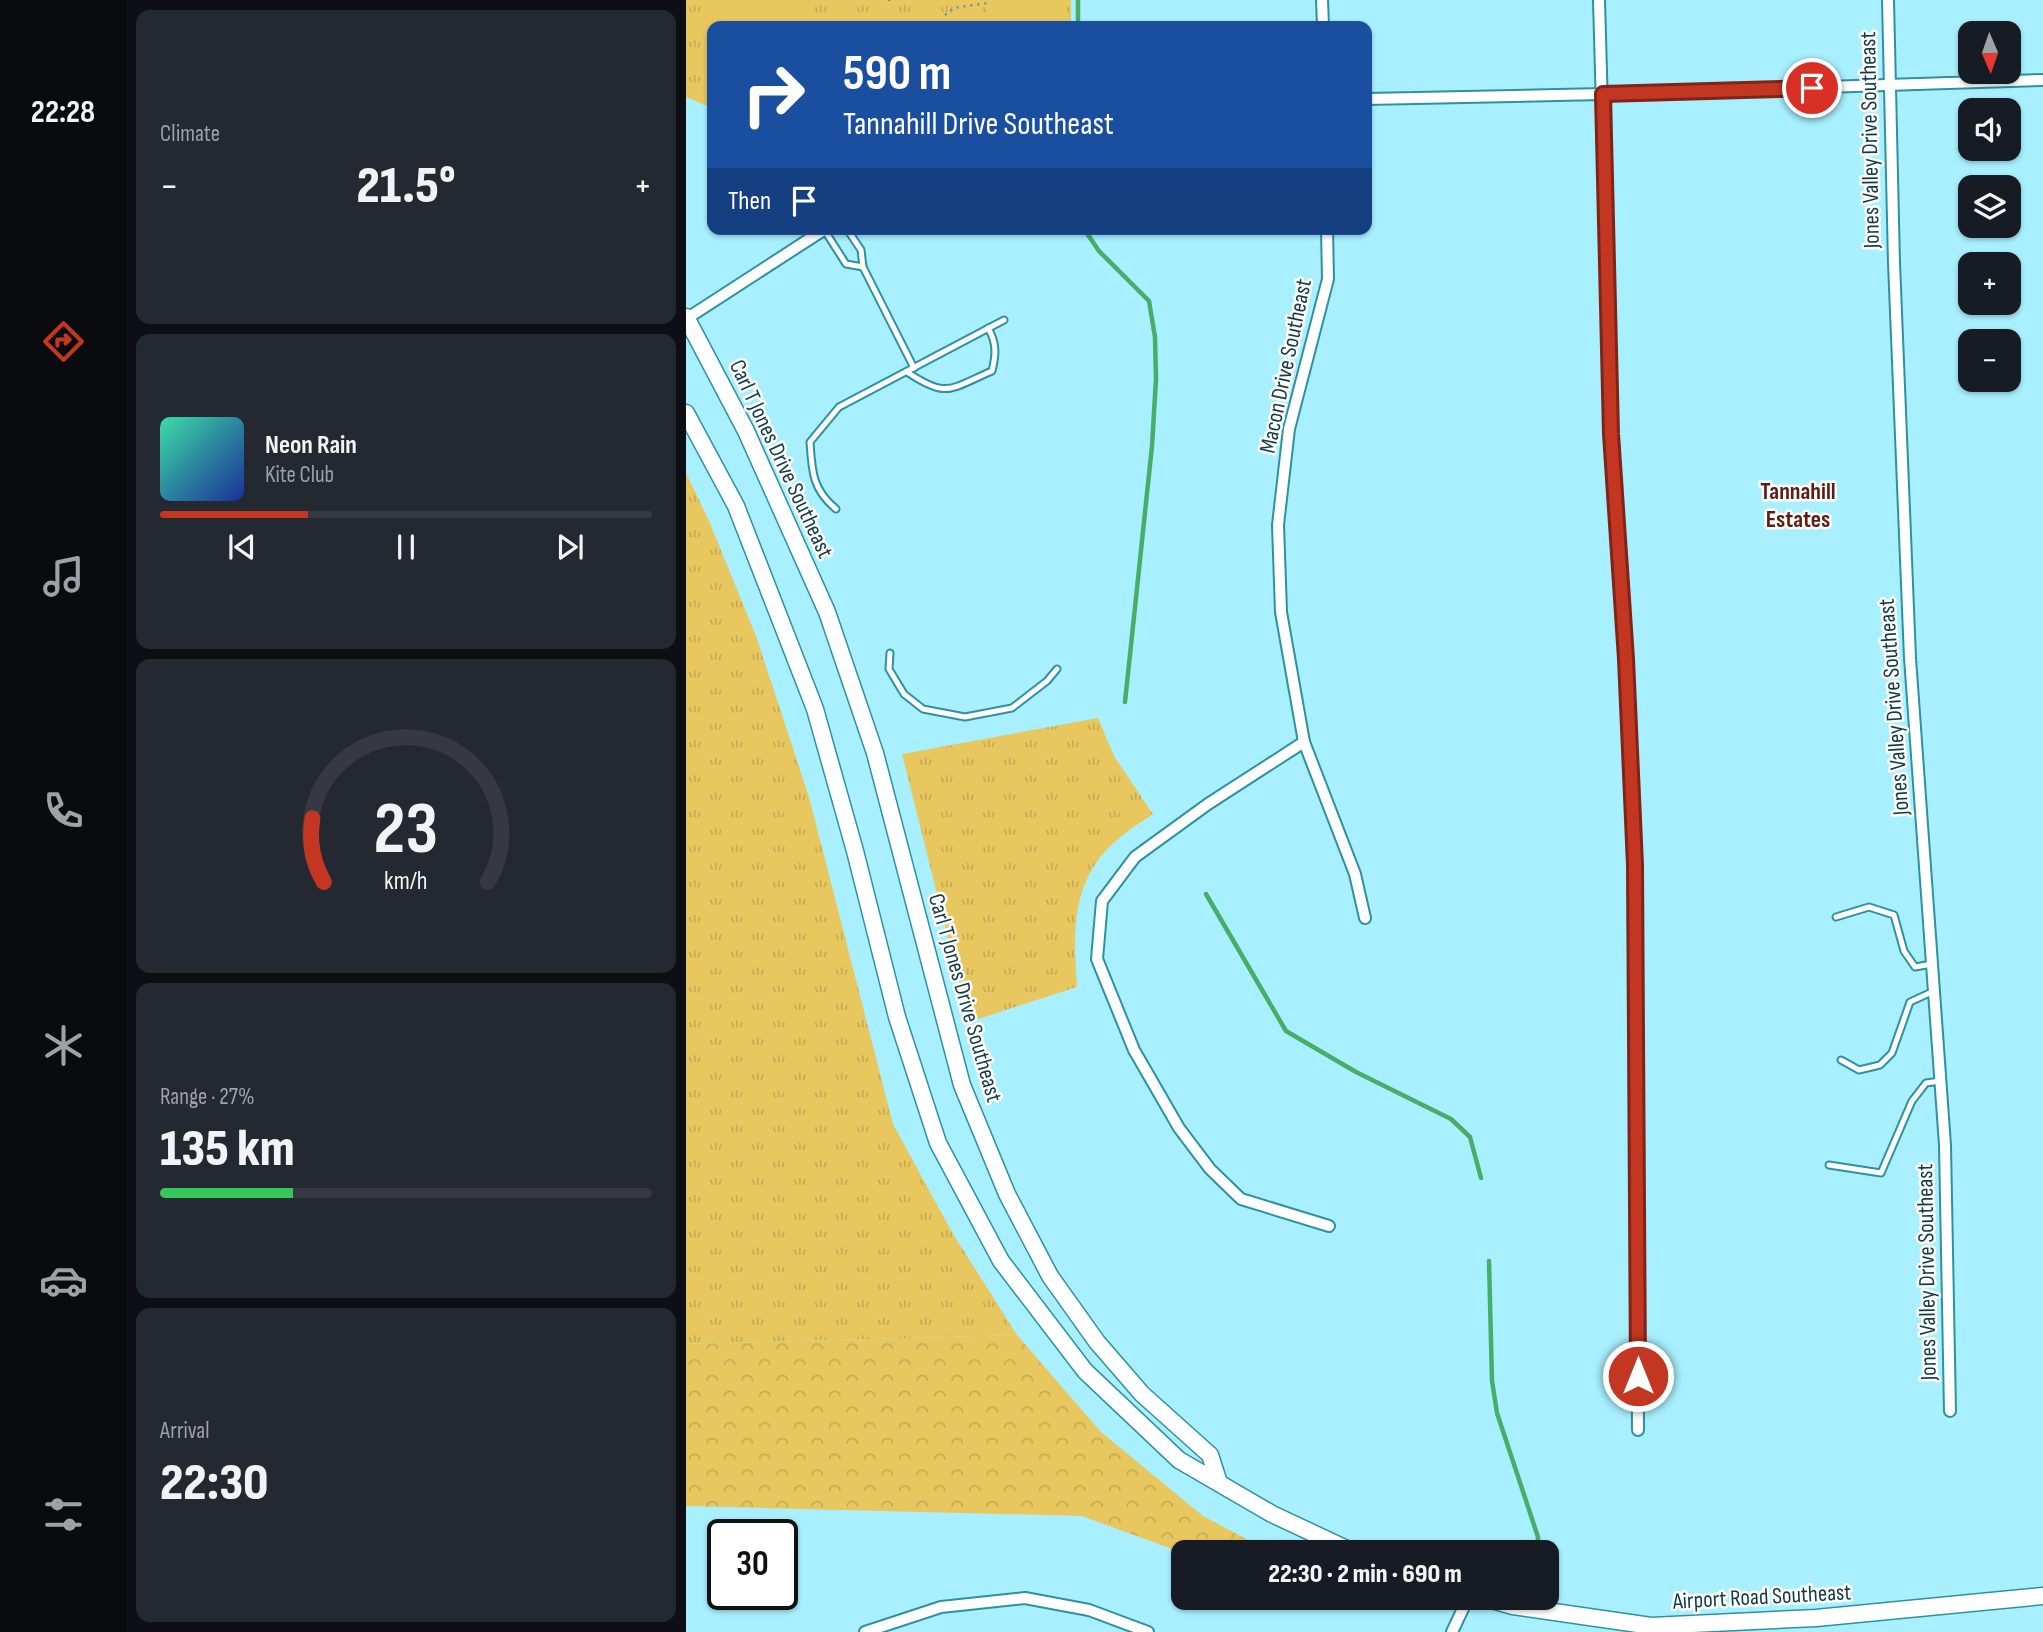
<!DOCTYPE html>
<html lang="en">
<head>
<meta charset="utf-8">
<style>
	body { margin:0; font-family:"Sofia Sans Condensed",sans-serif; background:#242831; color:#f1f3f6; height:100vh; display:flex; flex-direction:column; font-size:26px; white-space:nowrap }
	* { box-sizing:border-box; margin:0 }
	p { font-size:23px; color:#9ea1a6 }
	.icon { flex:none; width:38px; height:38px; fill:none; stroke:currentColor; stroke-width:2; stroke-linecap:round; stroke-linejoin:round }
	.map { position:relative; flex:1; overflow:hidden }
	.details { display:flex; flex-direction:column; gap:10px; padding:10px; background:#0d0f14; width:560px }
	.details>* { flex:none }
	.guide { position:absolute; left:21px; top:21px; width:665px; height:214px; border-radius:14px; box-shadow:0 2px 5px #0004; background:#1a4fa0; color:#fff; overflow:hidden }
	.needle { width:46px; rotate:178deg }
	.fabs { position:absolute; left:1272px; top:21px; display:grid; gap:14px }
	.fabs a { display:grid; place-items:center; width:63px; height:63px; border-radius:14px; background:#171b24; box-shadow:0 2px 5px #0004; font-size:35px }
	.speed { position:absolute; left:21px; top:1519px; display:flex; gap:14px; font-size:35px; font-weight:700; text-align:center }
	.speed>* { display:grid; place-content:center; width:91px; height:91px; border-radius:50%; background:#171b24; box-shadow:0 2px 5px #0004; line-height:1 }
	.speed .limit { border:4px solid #111; border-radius:10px; background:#fff; color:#111 }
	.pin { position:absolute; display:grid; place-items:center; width:60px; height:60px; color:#fff; margin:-30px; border:4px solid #fff; border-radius:50%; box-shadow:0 2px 7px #0007 }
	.me { position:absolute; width:77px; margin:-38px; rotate:0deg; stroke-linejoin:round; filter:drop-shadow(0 0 5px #0008) }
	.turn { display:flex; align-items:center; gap:24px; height:147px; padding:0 21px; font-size:32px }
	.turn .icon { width:91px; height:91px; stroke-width:2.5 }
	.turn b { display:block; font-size:49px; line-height:60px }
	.then { display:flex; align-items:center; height:66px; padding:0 21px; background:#0003; gap:14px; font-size:26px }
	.big { font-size:52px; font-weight:800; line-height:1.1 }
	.details .widget { flex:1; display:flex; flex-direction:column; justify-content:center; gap:10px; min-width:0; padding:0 24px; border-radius:14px; background:#242831 }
	.details .dial { align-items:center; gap:0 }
	.dial svg { height:182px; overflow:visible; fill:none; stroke:#363941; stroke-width:7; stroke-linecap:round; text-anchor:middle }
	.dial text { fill:#f1f3f6; stroke:none }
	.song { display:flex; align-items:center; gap:21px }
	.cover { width:84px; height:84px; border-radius:10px; background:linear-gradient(135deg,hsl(160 70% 55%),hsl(230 70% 35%)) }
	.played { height:7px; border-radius:4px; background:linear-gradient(90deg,#c33722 30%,#363941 30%) }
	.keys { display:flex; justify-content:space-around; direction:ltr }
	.heat { display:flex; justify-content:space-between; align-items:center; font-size:38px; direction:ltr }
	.charge { height:10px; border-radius:5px; background:linear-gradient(90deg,#34c759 27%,#363941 0) }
	.trip { position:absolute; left:485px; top:1540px; width:388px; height:70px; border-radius:14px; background:#171b24; box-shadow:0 2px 5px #0004; font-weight:800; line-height:70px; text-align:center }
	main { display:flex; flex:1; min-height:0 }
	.tab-bar { display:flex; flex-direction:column; width:126px; justify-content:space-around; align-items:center; background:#090b0e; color:#9ea1a6 }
	.tab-bar .icon { width:49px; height:49px }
	.tab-bar .active { color:#c33722 }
	.tab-bar b { font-size:32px; color:#f1f3f6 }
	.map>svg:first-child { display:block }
	.grass { fill:url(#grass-tufts) }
	.forest { fill:url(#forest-crowns) }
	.pitch { fill:#e8c75f }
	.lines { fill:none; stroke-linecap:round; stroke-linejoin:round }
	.stream { stroke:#47ad69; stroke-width:4.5 }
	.lane-casing { stroke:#2e91a2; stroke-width:9 }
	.street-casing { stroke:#2e91a2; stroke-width:14 }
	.secondary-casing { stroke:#2e91a2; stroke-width:19 }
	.path { stroke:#6099a5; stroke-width:2.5; stroke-dasharray:2 5; stroke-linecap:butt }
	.lane { stroke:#fff; stroke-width:5 }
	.street { stroke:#fff; stroke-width:10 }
	.secondary { stroke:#fff; stroke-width:16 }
	.route-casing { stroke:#7f2416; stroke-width:18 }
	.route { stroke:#c33722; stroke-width:12 }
	.labels { text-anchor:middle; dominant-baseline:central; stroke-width:5; stroke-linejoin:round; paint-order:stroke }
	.street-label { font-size:23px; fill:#133b43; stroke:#fff }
	.neighbourhood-label { font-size:24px; font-weight:bold; fill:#5f1c11; stroke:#fff }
</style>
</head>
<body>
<main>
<nav class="tab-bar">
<b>22:28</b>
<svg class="icon active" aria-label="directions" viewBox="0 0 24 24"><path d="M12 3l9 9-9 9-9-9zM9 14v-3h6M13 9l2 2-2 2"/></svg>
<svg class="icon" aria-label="music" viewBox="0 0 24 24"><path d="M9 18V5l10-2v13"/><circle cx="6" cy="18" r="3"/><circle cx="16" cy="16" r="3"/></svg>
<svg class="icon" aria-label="phone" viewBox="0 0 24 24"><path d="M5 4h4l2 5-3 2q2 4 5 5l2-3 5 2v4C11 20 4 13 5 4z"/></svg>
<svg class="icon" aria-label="climate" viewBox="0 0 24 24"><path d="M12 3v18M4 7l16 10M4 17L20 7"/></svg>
<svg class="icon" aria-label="car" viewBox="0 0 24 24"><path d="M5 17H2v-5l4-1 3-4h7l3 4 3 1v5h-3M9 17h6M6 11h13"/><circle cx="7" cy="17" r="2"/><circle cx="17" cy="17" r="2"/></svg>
<svg class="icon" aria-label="filters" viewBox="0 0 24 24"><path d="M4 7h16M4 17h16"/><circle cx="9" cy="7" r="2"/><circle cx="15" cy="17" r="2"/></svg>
</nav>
<section class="details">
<div class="widget"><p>Climate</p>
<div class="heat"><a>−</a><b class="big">21.5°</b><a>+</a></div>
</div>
<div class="widget">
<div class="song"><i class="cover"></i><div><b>Neon Rain</b><p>Kite Club</p></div></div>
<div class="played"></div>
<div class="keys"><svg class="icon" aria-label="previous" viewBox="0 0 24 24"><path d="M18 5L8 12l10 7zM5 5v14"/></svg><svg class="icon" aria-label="pause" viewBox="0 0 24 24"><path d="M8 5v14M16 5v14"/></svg><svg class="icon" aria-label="next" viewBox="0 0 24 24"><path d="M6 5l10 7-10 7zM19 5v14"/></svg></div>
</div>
<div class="widget dial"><svg viewBox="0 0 100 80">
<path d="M14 69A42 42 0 1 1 86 69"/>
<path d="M14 69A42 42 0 0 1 9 41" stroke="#c33722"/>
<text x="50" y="56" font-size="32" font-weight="700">23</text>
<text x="50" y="72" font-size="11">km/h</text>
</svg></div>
<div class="widget"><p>Range · 27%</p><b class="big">135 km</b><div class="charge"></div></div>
<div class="widget"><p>Arrival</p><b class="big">22:30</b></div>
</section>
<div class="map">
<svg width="1357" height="1632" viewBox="0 0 1357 1632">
	<defs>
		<pattern id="grass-tufts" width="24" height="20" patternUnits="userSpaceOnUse" patternTransform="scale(1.75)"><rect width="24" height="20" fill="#e8c75f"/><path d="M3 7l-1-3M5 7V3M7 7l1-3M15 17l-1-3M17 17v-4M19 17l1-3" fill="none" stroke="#c6ac54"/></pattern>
		<pattern id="forest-crowns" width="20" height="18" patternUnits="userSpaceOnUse" patternTransform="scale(1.75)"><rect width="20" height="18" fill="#e8c75f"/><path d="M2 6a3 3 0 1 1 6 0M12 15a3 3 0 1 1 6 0" fill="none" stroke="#c6ac54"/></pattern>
	</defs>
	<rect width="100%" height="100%" fill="#a8f0ff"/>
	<!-- grass -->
	<g class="grass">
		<path d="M0,0H385V26H26V108L0,97Z"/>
		<path d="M0,473L23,521L70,636L123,797L207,1124L267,1234L331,1335L0,1344Z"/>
		<path d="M412,718L428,756L467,814C455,822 443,830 431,840C385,879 387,931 391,987L283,1022L216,754Z"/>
	</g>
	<!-- forest -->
	<path class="forest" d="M331,1335L415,1432L517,1516L585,1552L497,1553L396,1516L0,1506V1344Z"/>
	<!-- pitch -->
	<g class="pitch">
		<path d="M32,0H103L104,26H32Z"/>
		<rect x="301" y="0" width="69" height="26"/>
	</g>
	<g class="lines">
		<!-- stream -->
		<g class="stream">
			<path d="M392,0V26"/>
			<path d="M398,229L413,251L463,301L469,337L470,379L466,446L439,702"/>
			<path d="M520,894L600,1031L670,1072L765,1119L784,1137L795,1178"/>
			<path d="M803,1261L806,1381L811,1413L852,1537V1552"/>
		</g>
		<!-- lane casing -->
		<g class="lane-casing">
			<g id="lane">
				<path d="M161,229L175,250L177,267L228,368"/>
				<path d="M139,231L160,264L177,267"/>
				<path d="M221,372C261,399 264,389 306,371C310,355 311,343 302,328"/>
				<path d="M150,509C126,489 126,471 124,442L153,407L318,320"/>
				<path d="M204,653L203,669L218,694L237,709L279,717L326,708L361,681L371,669"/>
				<path d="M1150,917L1183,907L1208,915L1218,951L1229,967L1246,964"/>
				<path d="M1155,1060L1173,1070L1194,1065L1206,1053L1224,1002L1248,991"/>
				<path d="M1143,1165L1195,1173L1226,1101L1240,1083L1254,1081"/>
			</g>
		</g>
		<!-- street casing -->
		<g class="street-casing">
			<g id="street">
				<path d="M636,0L637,26"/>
				<path d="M913,0L925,434L940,659L949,865L952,1430"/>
				<path d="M1202,0L1208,263L1224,658L1259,1145L1264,1411"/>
				<path d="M681,99L917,94L1357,80"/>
				<path d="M641,229L642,279L603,429L592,525L595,612L618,742L669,874L679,918"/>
				<path d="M0,319L139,229"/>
				<path d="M618,742L522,804L449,857L416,901L411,959L448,1050L493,1128L524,1169L555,1199L643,1226"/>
				<path d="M179,1632L255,1607L339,1598L403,1610L462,1632"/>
				<path d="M766,1632L782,1598"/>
			</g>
		</g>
		<!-- secondary casing -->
		<g class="secondary-casing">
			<g id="secondary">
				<path d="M0,317L60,431L141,612L189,753L276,1085L321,1194L364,1276L411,1342L456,1394L524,1455L533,1483"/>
				<path d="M0,413L50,506L129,709L169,851L211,1017L252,1143L315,1261L399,1371L493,1460L586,1514L667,1552"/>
				<path d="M799,1598L827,1606L965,1626L1130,1618L1357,1596"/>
			</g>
		</g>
		<!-- path -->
		<g class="path">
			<path d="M203,0V1"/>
			<path d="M259,15L268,8L301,3"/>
		</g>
		<!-- lane -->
		<use href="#lane" class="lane"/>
		<!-- street -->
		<use href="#street" class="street"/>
		<!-- secondary -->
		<use href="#secondary" class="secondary"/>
	</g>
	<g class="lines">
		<!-- route casing -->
		<g class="route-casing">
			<path id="route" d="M952,1376L949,865L940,659L925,434L917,94L1126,88"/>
		</g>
		<!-- route -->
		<use href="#route" class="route"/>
	</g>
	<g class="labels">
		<!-- street labels -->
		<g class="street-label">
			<text transform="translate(1184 140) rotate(-91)">Jones Valley Drive Southeast</text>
			<text transform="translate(600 366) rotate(-78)">Macon Drive Southeast</text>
			<text transform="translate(95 459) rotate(65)">Carl T Jones Drive Southeast</text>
			<text transform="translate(1208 707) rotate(-94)">Jones Valley Drive Southeast</text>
			<text transform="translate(279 998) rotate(74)">Carl T Jones Drive Southeast</text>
			<text transform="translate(1241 1272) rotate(-91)">Jones Valley Drive Southeast</text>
			<text transform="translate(1076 1597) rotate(-3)">Airport Road Southeast</text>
		</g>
		<!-- neighbourhood labels -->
		<g class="neighbourhood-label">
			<text x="1112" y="491">Tannahill<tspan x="1112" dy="28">Estates</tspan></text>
		</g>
	</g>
</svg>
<div class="fabs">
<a><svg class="needle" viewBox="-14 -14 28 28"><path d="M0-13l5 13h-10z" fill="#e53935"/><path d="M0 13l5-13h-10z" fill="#9ea1a6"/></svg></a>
<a><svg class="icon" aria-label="sound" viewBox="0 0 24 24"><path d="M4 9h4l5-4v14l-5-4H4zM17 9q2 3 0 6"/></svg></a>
<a><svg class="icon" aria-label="layers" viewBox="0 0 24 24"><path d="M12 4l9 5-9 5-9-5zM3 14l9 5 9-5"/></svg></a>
<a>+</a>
<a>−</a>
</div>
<div class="speed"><div class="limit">30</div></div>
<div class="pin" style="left:1126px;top:88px;background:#d93025"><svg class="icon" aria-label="arrive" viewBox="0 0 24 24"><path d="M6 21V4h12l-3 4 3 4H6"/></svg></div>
<svg class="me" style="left:952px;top:1376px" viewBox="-20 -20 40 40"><circle r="17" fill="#c33722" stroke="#fff" stroke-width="3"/><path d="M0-11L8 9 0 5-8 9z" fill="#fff"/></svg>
<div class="trip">22:30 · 2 min · 690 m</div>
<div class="guide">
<div class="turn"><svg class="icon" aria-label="right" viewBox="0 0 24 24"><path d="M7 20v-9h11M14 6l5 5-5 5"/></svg><div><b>590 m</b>Tannahill Drive Southeast</div></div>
<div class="then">Then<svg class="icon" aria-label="arrive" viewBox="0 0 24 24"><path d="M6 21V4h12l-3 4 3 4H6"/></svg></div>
</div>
</div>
</main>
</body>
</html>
